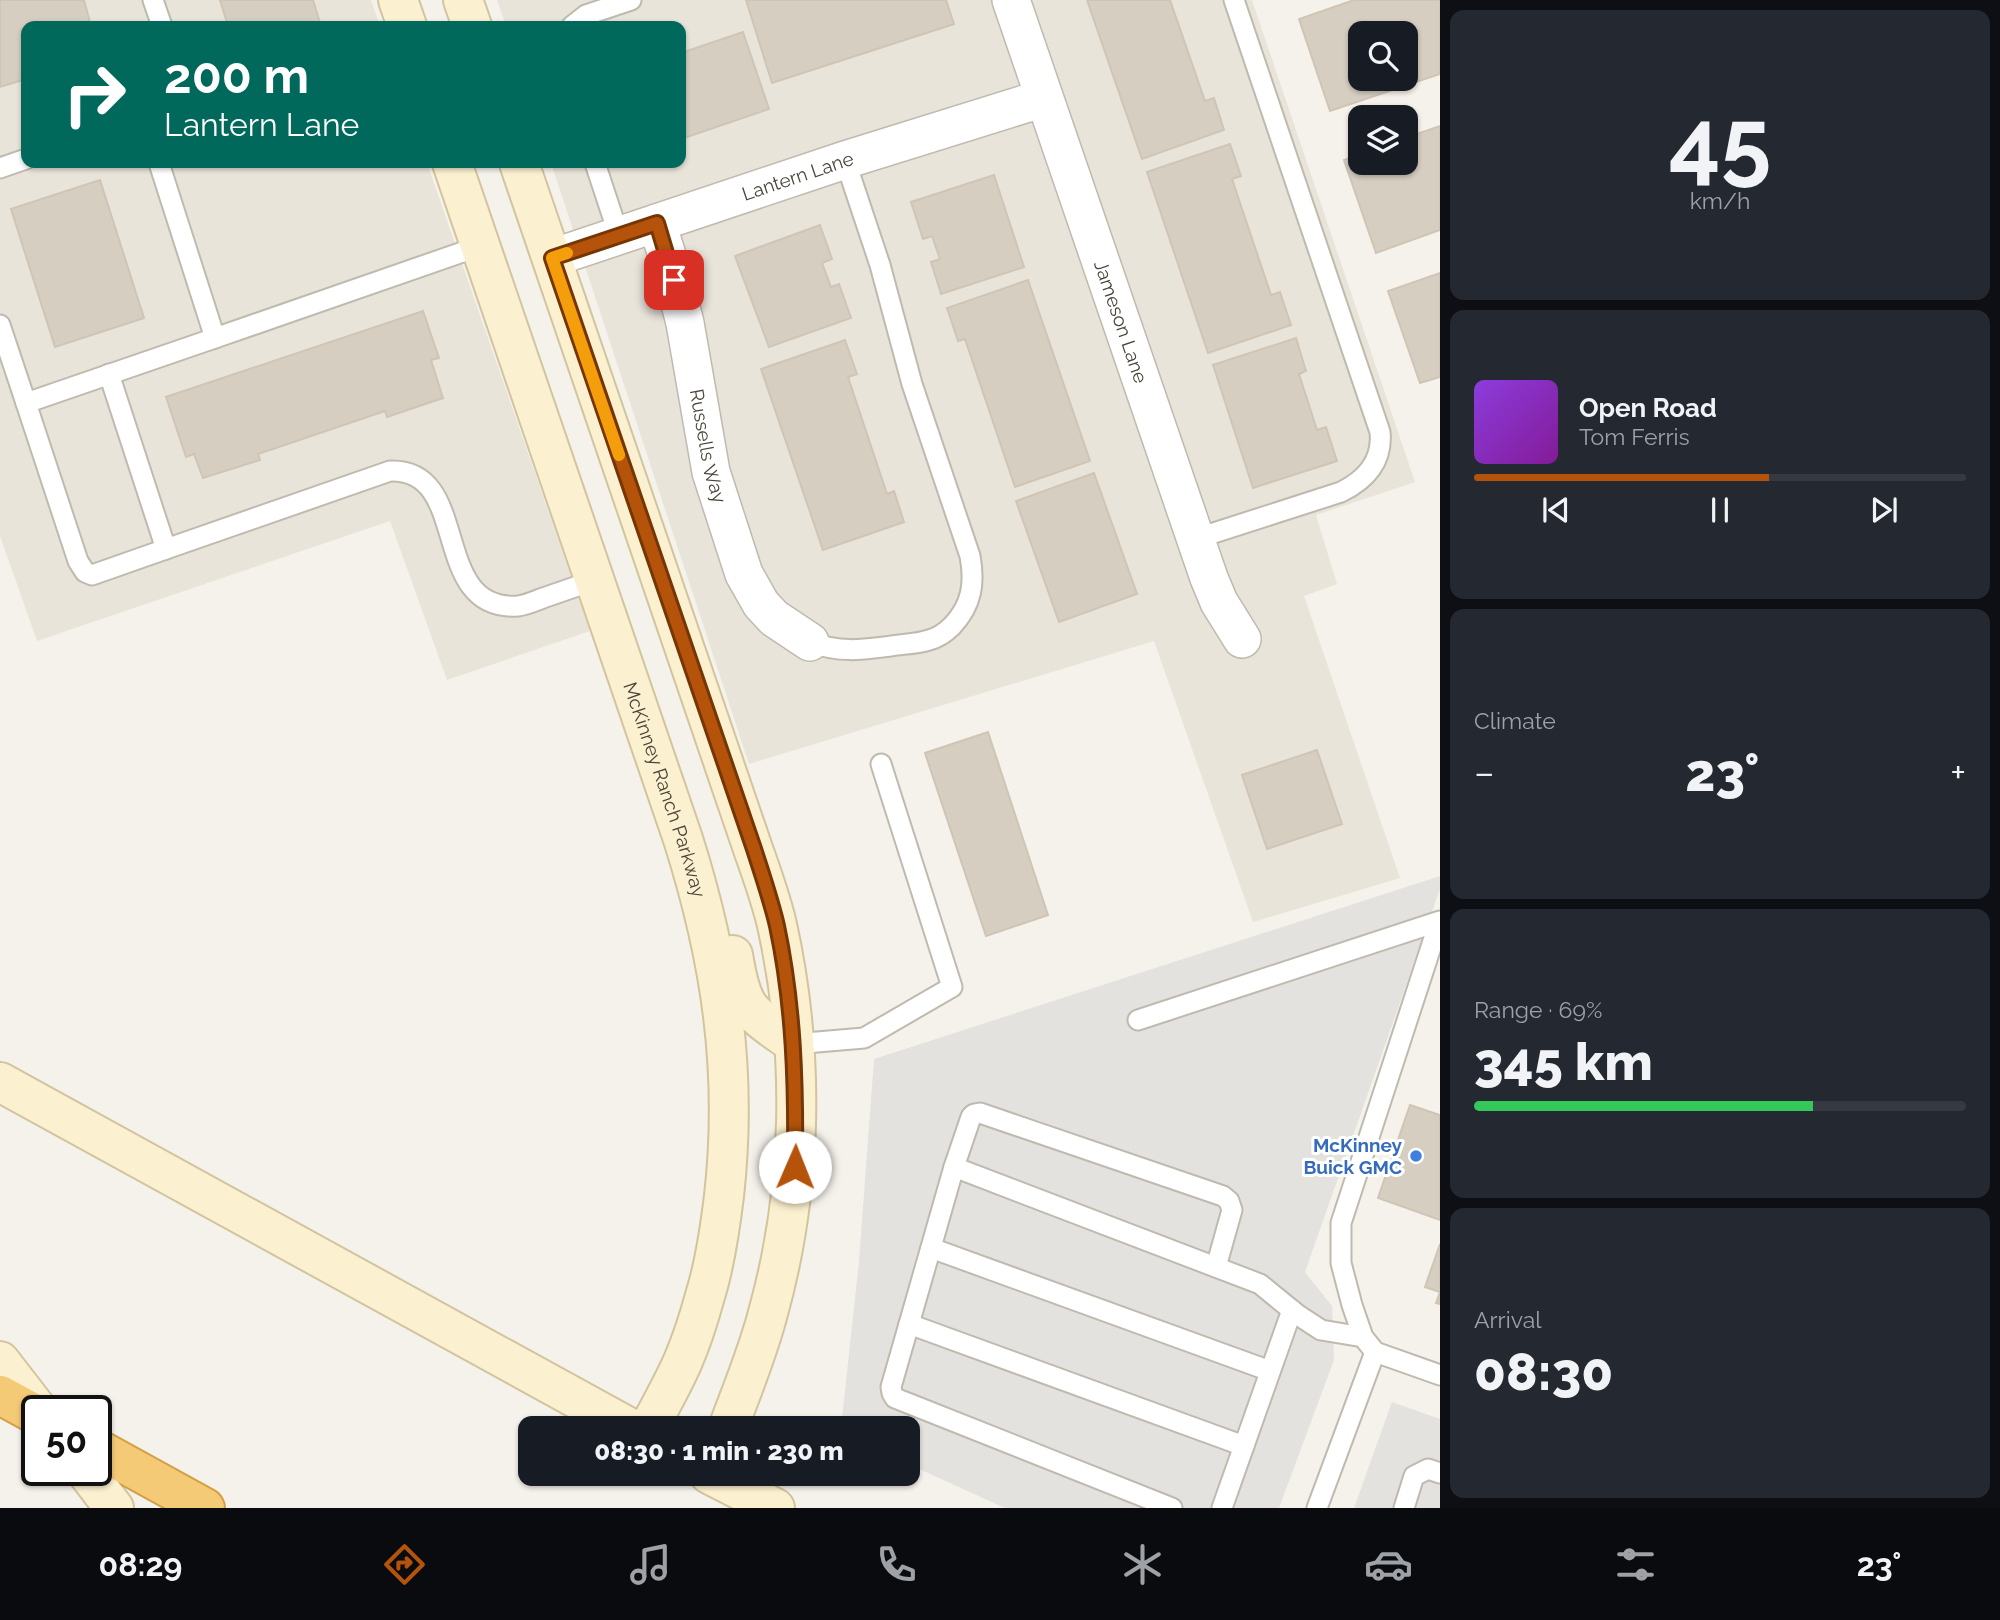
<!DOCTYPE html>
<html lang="en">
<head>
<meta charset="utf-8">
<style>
	body { margin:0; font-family:Raleway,sans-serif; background:#242831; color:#f1f3f6; height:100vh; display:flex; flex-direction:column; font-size:26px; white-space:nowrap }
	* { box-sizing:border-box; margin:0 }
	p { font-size:23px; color:#9ea1a6 }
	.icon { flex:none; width:38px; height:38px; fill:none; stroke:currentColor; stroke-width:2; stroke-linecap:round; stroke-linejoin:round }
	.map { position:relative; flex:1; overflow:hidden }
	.details { display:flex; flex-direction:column; gap:10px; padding:10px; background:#0d0f14; width:560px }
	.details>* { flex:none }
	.guide { position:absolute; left:21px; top:21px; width:665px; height:147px; border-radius:14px; box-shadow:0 2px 5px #0004; background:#00695c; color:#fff; overflow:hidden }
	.fabs { position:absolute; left:1348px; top:21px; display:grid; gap:14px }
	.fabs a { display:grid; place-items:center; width:70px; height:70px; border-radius:14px; background:#171b24; box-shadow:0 2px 5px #0004; font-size:35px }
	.speed { position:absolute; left:21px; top:1395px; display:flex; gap:14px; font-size:35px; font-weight:700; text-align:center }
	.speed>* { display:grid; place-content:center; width:91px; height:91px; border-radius:50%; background:#171b24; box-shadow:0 2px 5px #0004; line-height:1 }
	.speed .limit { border:4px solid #111; border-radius:10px; background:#fff; color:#111 }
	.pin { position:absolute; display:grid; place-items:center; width:60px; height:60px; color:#fff; margin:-30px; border-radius:14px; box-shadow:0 4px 10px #0006 }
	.me { position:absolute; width:77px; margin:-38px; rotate:1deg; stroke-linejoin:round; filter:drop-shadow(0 0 5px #0008) }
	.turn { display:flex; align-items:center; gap:24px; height:147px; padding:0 28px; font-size:32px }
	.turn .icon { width:91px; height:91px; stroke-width:2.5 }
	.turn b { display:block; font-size:49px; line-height:60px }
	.big { font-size:52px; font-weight:800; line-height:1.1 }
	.details .card { flex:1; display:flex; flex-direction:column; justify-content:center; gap:10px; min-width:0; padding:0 24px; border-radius:14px; background:#242831 }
	.details .dial { align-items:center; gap:0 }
	.dial b { font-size:91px; line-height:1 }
	.song { display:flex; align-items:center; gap:21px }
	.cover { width:84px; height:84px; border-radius:10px; background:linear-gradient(135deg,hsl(270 70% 55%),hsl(290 70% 35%)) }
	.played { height:7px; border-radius:4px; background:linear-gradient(90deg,#b45309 60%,#363941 60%) }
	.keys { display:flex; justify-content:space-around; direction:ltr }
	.heat { display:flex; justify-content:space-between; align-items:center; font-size:38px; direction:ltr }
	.charge { height:10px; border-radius:5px; background:linear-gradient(90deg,#34c759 69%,#363941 0) }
	.trip { position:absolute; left:518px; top:1416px; width:402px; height:70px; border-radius:14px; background:#171b24; box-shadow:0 2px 5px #0004; font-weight:800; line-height:70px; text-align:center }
	.tab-bar { display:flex; height:112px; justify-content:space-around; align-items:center; background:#090b0e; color:#9ea1a6 }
	.tab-bar .icon { width:49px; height:49px }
	.tab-bar .active { color:#b45309 }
	.tab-bar b { font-size:32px; color:#f1f3f6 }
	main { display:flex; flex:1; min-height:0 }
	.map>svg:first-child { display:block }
	.residential { fill:#e8e4da }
	.parking { fill:#e4e2df }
	.building { fill:#d6cec1; stroke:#d0c5b5; stroke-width:2; fill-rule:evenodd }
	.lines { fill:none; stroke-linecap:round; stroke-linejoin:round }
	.service-casing { stroke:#c0b9ae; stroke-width:23 }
	.minor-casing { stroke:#c0b9ae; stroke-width:40 }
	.secondary-casing { stroke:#d1c49e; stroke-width:42 }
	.motorway-casing { stroke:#d49f46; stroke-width:42 }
	.service { stroke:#fff; stroke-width:19 }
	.minor { stroke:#fff; stroke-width:37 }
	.secondary { stroke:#fbf0cf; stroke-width:38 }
	.motorway { stroke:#f5ca76; stroke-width:38 }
	.route-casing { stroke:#753606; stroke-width:18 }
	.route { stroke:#b45309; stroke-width:12 }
	.slow { stroke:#f59e0b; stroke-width:12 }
	.shop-dot { fill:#3f7fe0; stroke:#fff; stroke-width:2.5 }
	.labels { text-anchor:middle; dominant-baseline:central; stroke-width:6; stroke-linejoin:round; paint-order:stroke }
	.street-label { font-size:19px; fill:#494339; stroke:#fff }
	.shop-label { font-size:19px; font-weight:bold; fill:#366cbe; stroke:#fff; text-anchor:end }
</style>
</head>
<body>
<main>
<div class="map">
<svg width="1440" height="1508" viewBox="0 0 1440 1508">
	<rect width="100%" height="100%" fill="#f5f2eb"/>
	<!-- residential -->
	<g class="residential">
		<path d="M0,0H371L380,26H26V163H427L590,631L447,680L390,521L37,641L0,536Z"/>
		<path d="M497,0H1252L1415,482L1316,515L1337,584L1304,596L1400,878L1253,922L1154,641L749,764L551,163H681V26H506Z"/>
	</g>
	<!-- parking -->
	<g class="parking">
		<path d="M1440,876V889L1305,1272L1332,1306L1334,1360L1279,1508H1005L908,1464V1428H841L859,1261L874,1059Z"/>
		<path d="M1392,1402L1440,1419V1508H1354Z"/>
	</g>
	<!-- building -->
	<g class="building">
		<path d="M0,0H84L91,26H26V79L0,87Z"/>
		<path d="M220,0H313L321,26H228Z"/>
		<path d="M746,0H946L954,24L772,83Z"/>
		<path d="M1087,0H1170L1205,101L1214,98L1224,130L1142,159Z"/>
		<path d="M1354,0H1440V74L1330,111L1299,19ZM1360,33H1405V79H1360Z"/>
		<path d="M743,32L769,109L681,139V53Z"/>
		<path d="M1440,126V230L1376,253L1344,160L1360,154V163H1405V138Z"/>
		<path d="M1230,144L1241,176L1232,179L1271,295L1280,292L1291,325L1208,353L1147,172Z"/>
		<path d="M994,175L1024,267L941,294L931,262L940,259L932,236L923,239L911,202Z"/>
		<path d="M100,180L144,318L55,347L11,209Z"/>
		<path d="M820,225L832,259L822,263L831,287L839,284L851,318L769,347L735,256Z"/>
		<path d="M1440,273V377L1420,383L1388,291Z"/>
		<path d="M1028,280L1090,461L1015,487L965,339L958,341L947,308Z"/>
		<path d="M423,311L439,358L431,360L443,398L387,417L385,411L258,454L260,460L203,478L194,454L186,457L166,397Z"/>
		<path d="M1296,338L1306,371L1299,374L1317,430L1326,427L1337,461L1253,488L1213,365Z"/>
		<path d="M845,340L857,374L848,377L887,494L894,491L904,522L823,550L761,369Z"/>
		<path d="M1094,473L1137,594L1059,622L1016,501Z"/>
		<path d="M988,732L1048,915L986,936L925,753Z"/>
		<path d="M1317,750L1342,824L1267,849L1242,775Z"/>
		<path d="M1410,1105L1440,1115V1220L1378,1198Z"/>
		<path d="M1440,1244V1304L1436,1303L1440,1292L1425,1287Z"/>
	</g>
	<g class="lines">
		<!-- service casing -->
		<g class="service-casing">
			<g id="service">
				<path d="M153,0L162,26"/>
				<path d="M572,26L586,15L631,0"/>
				<path d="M159,163L215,338L480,246"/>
				<path d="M595,163L619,236"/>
				<path d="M0,168L26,159"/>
				<path d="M0,325L26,403L215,338"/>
				<path d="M109,374L166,549L390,471C473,468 428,612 518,606C526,605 535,601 543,598C560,592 578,586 595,580"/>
				<path d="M26,403L78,561L85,572L92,575L166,549"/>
				<path d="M1195,539L1341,492C1366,480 1383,461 1380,432L1234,0"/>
				<path d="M810,642C839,653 861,650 891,646C903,644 917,644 929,640C937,638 946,632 952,626C972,605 975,583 970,556L912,384L880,265L845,160"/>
				<path d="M1440,931L1434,938L1341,1223V1263L1352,1305L1363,1337L1375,1352L1440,1375"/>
				<path d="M1138,1020L1440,921"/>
				<path d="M789,1042L794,1044L864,1038L952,987L881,764"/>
				<path d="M954,1167L971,1117L974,1114L980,1113L1223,1196L1229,1201L1232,1210L1216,1267"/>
				<path d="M931,1248L1270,1371"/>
				<path d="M909,1324L1244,1446"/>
				<path d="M1172,1508L895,1398L892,1393L891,1387L954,1167L1260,1284L1298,1315L1321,1330L1363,1337"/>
				<path d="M1222,1508L1292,1310"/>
				<path d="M1317,1508L1375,1352"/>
				<path d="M1404,1508L1414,1476L1428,1469L1440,1473"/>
			</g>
		</g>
		<!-- minor casing -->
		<g class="minor-casing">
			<g id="minor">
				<path id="s1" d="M1011,0L1209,578L1219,602L1242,639"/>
				<path id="s2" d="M657,223L670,265L685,323L711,472L744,574L761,604L774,618L810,642"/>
				<path id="s3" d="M552,258L845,160L1044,98"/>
			</g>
		</g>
		<!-- secondary casing -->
		<g class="secondary-casing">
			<g id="secondary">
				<path d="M398,0L407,26"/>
				<path d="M463,0L472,26"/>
				<path id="s4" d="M452,163L683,839C721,959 738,1071 724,1196C720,1229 715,1264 705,1296C699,1318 692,1340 683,1361C673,1384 660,1406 649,1428"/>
				<path d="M519,163L753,849C762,874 771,899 777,925C805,1052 803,1187 768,1313C758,1352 742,1390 728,1428"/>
				<path d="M733,955C736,971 738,989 747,1004C757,1020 779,1032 794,1044"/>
				<path d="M0,1082L630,1428"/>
				<path d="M0,1361L38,1410"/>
				<path d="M85,1470L114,1508"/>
				<path d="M709,1474L775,1508"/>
			</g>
		</g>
		<!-- motorway casing -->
		<g class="motorway-casing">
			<g id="motorway">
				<path d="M0,1395L37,1415"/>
				<path d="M96,1448L205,1508"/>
			</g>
		</g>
		<!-- service -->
		<use href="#service" class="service"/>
		<!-- minor -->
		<use href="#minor" class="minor"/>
		<!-- secondary -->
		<use href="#secondary" class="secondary"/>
		<!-- motorway -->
		<use href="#motorway" class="motorway"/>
	</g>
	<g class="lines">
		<!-- route casing -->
		<g class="route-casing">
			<path id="route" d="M674,280L657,223L552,258L754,849C762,874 771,900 777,926C794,1006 796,1086 795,1167"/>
		</g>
		<!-- route -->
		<use href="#route" class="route"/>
		<!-- slow -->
		<path class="slow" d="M567,253L552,258L619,455"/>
	</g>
	<!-- markers -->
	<circle class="shop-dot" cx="1416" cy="1156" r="7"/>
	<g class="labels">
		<!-- street labels -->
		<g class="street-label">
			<text stroke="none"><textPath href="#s3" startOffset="259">Lantern Lane</textPath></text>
			<text stroke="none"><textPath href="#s1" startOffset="340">Jameson Lane</textPath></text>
			<text stroke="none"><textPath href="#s2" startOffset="229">Russells Way</textPath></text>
			<text stroke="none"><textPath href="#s4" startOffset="662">McKinney Ranch Parkway</textPath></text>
		</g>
		<!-- shop labels -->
		<g class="shop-label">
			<text x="1402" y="1145">McKinney<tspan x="1402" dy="22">Buick GMC</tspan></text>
		</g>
	</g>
</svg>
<div class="fabs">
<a><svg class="icon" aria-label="search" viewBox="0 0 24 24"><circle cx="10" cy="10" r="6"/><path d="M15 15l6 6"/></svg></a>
<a><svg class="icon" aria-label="layers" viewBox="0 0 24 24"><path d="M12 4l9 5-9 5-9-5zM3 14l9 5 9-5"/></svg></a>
</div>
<div class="speed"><div class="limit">50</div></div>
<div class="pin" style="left:674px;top:280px;background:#d93025"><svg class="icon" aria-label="arrive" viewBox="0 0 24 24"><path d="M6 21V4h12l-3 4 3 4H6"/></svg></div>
<svg class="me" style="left:795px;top:1167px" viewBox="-20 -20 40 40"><circle r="19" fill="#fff"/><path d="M0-13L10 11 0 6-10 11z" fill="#b45309"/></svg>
<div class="trip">08:30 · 1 min · 230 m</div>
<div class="guide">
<div class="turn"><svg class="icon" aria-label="right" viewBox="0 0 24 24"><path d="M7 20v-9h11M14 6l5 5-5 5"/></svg><div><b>200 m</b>Lantern Lane</div></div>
</div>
</div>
<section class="details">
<div class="card dial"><b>45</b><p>km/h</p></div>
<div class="card">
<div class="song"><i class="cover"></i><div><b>Open Road</b><p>Tom Ferris</p></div></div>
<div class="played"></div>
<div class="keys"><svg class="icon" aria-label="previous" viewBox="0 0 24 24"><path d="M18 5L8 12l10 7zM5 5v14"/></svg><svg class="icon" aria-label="pause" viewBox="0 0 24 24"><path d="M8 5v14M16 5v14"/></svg><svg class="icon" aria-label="next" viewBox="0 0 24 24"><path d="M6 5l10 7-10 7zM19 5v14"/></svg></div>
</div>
<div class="card"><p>Climate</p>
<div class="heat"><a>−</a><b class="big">23°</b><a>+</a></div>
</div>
<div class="card"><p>Range · 69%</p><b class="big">345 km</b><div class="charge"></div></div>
<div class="card"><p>Arrival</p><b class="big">08:30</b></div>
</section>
</main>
<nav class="tab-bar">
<b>08:29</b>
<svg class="icon active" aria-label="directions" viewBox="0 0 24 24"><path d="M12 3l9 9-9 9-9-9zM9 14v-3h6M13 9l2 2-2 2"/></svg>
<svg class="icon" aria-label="music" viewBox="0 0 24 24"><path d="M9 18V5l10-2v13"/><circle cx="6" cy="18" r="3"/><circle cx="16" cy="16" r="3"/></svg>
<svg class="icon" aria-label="phone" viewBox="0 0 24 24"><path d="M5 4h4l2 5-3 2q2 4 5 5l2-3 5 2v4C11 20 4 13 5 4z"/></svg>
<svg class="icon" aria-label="climate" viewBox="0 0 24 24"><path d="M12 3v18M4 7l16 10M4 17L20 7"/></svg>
<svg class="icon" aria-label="car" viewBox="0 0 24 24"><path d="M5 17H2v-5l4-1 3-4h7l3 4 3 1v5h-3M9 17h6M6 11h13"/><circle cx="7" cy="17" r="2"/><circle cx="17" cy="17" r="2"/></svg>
<svg class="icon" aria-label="filters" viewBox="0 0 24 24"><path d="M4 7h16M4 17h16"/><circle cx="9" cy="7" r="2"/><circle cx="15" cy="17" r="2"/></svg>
<b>23°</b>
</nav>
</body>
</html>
